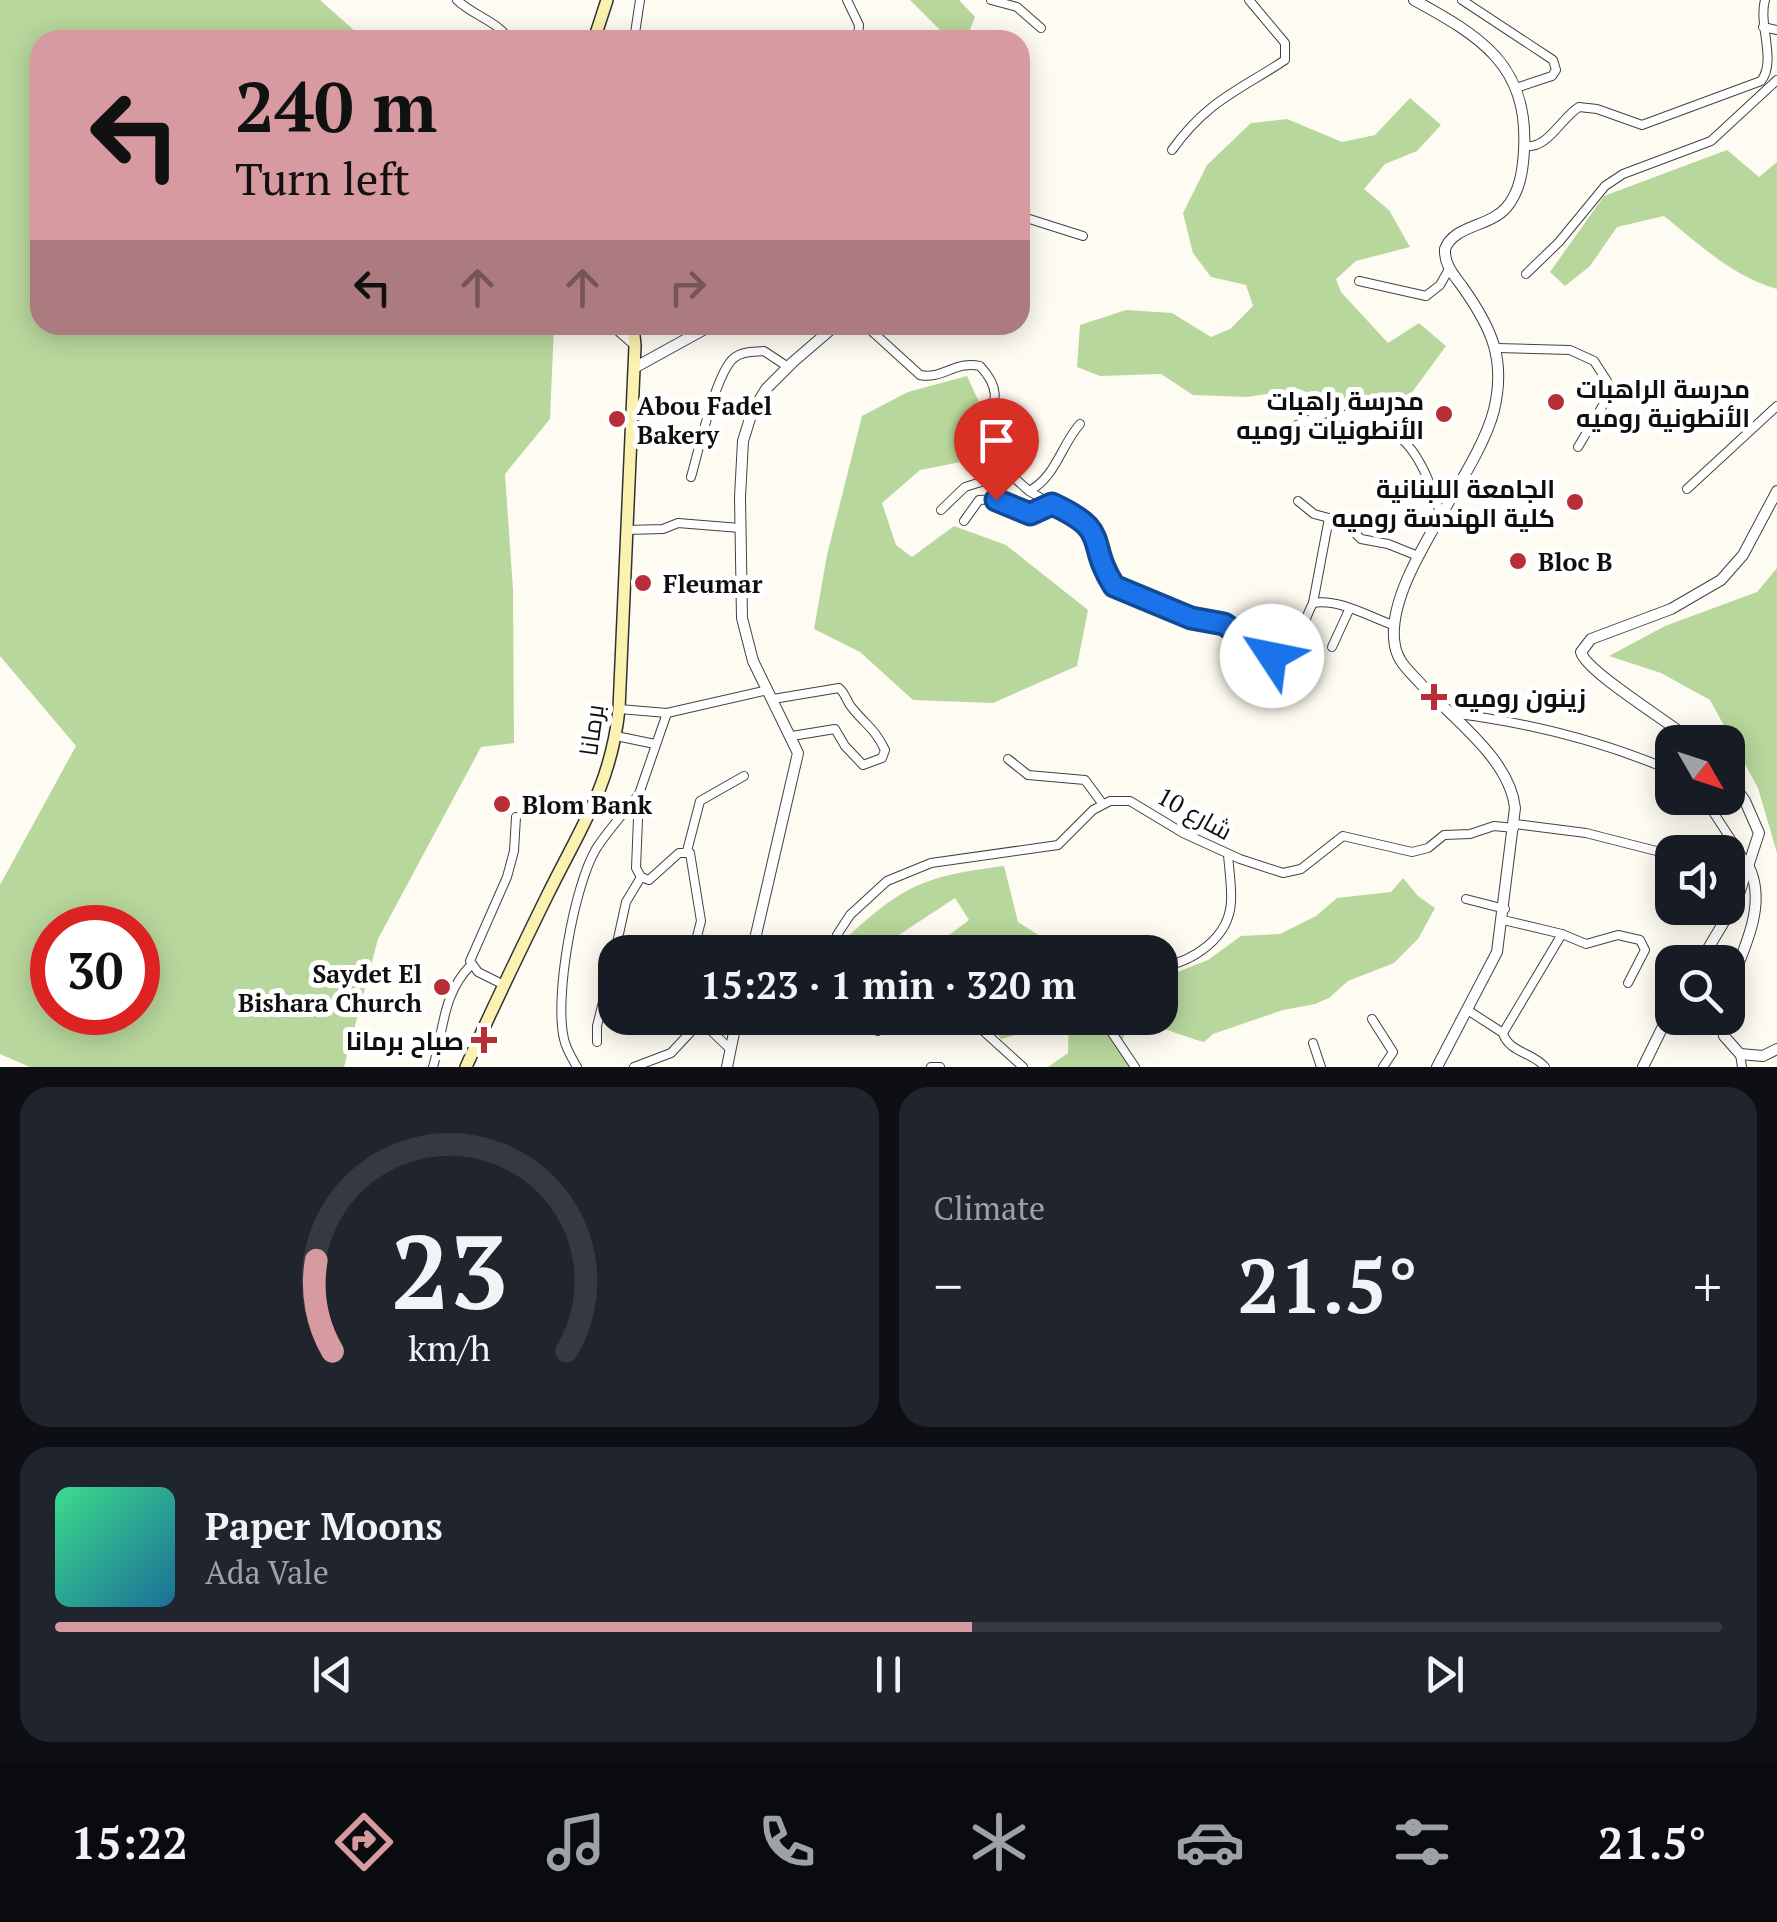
<!DOCTYPE html>
<html lang="en">
<head>
<meta charset="utf-8">
<style>
	body { margin:0; font-family:"PT Serif",Cairo,serif; background:#20242c; color:#f1f3f6; height:100vh; display:flex; flex-direction:column; font-size:38px; white-space:nowrap }
	* { box-sizing:border-box; margin:0 }
	p { font-size:32px; color:#9ea1a6 }
	.icon { flex:none; width:55px; height:55px; fill:none; stroke:currentColor; stroke-width:2; stroke-linecap:round; stroke-linejoin:round }
	.map { position:relative; height:1067px; overflow:hidden }
	.side { display:flex; flex-direction:column; gap:20px; padding:20px; background:#0d0f14; flex:1 }
	.side>* { flex:none }
	.hud { position:absolute; left:30px; top:30px; width:1000px; height:305px; border-radius:30px; box-shadow:0 5px 25px #0003; background:#d79aa0; color:#111; overflow:hidden }
	.needle { width:65px; rotate:129deg }
	.tools { position:absolute; left:1655px; top:725px; display:grid; gap:20px }
	.tools a { display:grid; place-items:center; width:90px; height:90px; border-radius:20px; background:#171b24; box-shadow:0 5px 25px #0003; font-size:50px }
	.speed { position:absolute; left:30px; top:905px; display:flex; gap:20px; font-size:50px; font-weight:700; text-align:center }
	.speed>* { display:grid; place-content:center; width:130px; height:130px; border-radius:50%; background:#171b24; box-shadow:0 5px 25px #0003; line-height:1 }
	.speed .limit { border:15px solid #d22; background:#fff; color:#111 }
	.pin { position:absolute; display:grid; place-items:center; width:85px; height:85px; color:#fff; margin:-102px -42px; border-radius:50% 50% 50% 0; rotate:-45deg; box-shadow:0 0 10px #0007 }
	.pin .icon { rotate:45deg }
	.me { position:absolute; width:110px; margin:-55px; rotate:304deg; stroke-linejoin:round; filter:drop-shadow(0 0 8px #0008) }
	.turn { display:flex; align-items:center; gap:35px; height:210px; padding:0 40px; font-size:45px }
	.turn .icon { width:130px; height:130px; stroke-width:2.5 }
	.turn b { display:block; font-size:70px; line-height:85px }
	.lanes { display:flex; align-items:center; height:95px; padding:0 40px; background:#0003; justify-content:center; gap:50px; direction:ltr }
	.lanes .off { opacity:.35 }
	.big { font-size:75px; font-weight:700; line-height:1.1 }
	.side .widget { flex:1; display:flex; flex-direction:column; justify-content:center; gap:15px; min-width:0; padding:0 35px; border-radius:30px; background:#20242c }
	.side .dial { align-items:center; gap:0 }
	.dial svg { height:260px; overflow:visible; fill:none; stroke:#363941; stroke-width:7; stroke-linecap:round; text-anchor:middle }
	.dial text { fill:#f1f3f6; stroke:none }
	.song { display:flex; align-items:center; gap:30px }
	.cover { width:120px; height:120px; border-radius:15px; background:linear-gradient(135deg,hsl(150 70% 55%),hsl(200 70% 35%)) }
	.played { height:10px; border-radius:5px; background:linear-gradient(90deg,#d79aa0 55%,#363941 55%) }
	.keys { display:flex; justify-content:space-around; direction:ltr }
	.heat { display:flex; justify-content:space-between; align-items:center; font-size:55px; direction:ltr }
	.side .tiles { flex:1; display:grid; gap:20px; grid-template-columns:1fr 1fr }
	.widget:last-child { grid-column:span 2 }
	.trip { position:absolute; left:598px; top:935px; width:580px; height:100px; border-radius:30px; background:#171b24; box-shadow:0 5px 25px #0003; font-weight:700; line-height:100px; text-align:center }
	.tab-bar { display:flex; height:160px; justify-content:space-around; align-items:center; background:#090b0e; color:#9ea1a6 }
	.tab-bar .icon { width:70px; height:70px }
	.tab-bar .selected { color:#d79aa0 }
	.tab-bar b { font-size:45px; color:#f1f3f6 }
	.map>svg:first-child { display:block }
	.forest { fill:#b8d79c; fill-rule:evenodd }
	.lines { fill:none; stroke-linecap:round; stroke-linejoin:round }
	.minor-casing { stroke:#424242; stroke-width:10 }
	.tertiary-casing { stroke:#424242; stroke-width:12 }
	.secondary-casing { stroke:#313131; stroke-width:14 }
	.minor { stroke:#fff; stroke-width:8 }
	.tertiary { stroke:#fff; stroke-width:10 }
	.secondary { stroke:#fbf1b0; stroke-width:11 }
	.route-casing { stroke:#114b97; stroke-width:25 }
	.route { stroke:#1a73e8; stroke-width:18 }
	.poi-dot { fill:#b82e36; stroke:#fff; stroke-width:4 }
	.labels { text-anchor:middle; dominant-baseline:central; stroke-width:10; stroke-linejoin:round; paint-order:stroke }
	.poi-label { font-size:25px; font-weight:bold; fill:#0f0f0f; stroke:#fff; text-anchor:start }
	.street-label { font-size:25px; fill:#0f0f0f; stroke:#fff }
</style>
</head>
<body>
<div class="map">
<svg width="1777" height="1067" viewBox="0 0 1777 1067">
	<rect width="100%" height="100%" fill="#fefcf2"/>
	<!-- forest -->
	<g class="forest">
		<path d="M0,0H320L365,40H40V325L554,326L550,419L505,474L513,590L514,743L481,747L378,939L344,1067H30L0,1054V885L76,746L0,656ZM52,928H138V1012H52Z"/>
		<path d="M910,0H959L975,17L966,40H950Z"/>
		<path d="M1410,98L1441,125L1417,151L1385,164L1364,189L1389,210L1410,247L1356,261L1336,279L1341,292L1388,343L1419,323L1446,346L1391,421L1359,395L1332,403L1299,389L1247,397L1193,395L1161,374L1100,376L1077,367L1080,325L1126,310L1172,313L1211,337L1230,329L1253,306L1246,285L1211,277L1193,253L1183,213L1207,165L1251,123L1287,119L1342,142L1375,135Z"/>
		<path d="M1727,150L1759,177L1777,162V289C1732,276 1700,245 1664,216L1617,227L1590,266L1565,286L1550,272L1604,196Z"/>
		<path d="M967,376L980,404L961,462L920,470L882,503L896,545L912,557L954,526L1006,545L1088,610L1077,666L993,703L913,700L860,652L814,629L827,555L862,416L908,392Z"/>
		<path d="M1777,568V853L1758,788L1710,700L1661,673L1609,656L1665,626L1757,592Z"/>
		<path d="M1004,866L1018,922L1065,952H915L936,945L969,920L955,898L873,952H844L841,943C901,887 921,876 1004,866Z"/>
		<path d="M1403,878L1418,896L1435,908L1418,939L1394,963L1348,981L1329,998L1315,1004L1283,1010L1213,1034L1204,1042C1177,1035 1155,1022 1127,1025L1120,1049L1135,1059V1067H1048L1068,1053L1069,1018H1160V971L1175,973L1208,960L1241,936L1280,934L1316,916L1337,898L1391,892Z"/>
		<path d="M985,1018H1025L1029,1031L1001,1039Z"/>
	</g>
	<g class="lines">
		<!-- minor casing -->
		<g class="minor-casing">
			<g id="minor">
				<path d="M457,0C474,16 497,21 510,40"/>
				<path d="M847,0L859,25L858,40"/>
				<path d="M991,0L1017,7L1041,28"/>
				<path d="M1462,0L1553,60L1556,70L1552,76L1516,88"/>
				<path d="M1763,27L1777,30"/>
				<path d="M634,40L640,0"/>
				<path d="M1525,146C1548,149 1560,119 1579,107L1597,109L1642,125L1761,81C1777,61 1758,25 1765,0"/>
				<path d="M1172,150C1207,101 1238,91 1285,60V43L1249,0"/>
				<path d="M1020,216L1083,236"/>
				<path d="M1526,274L1559,242L1605,186L1623,174L1711,141L1777,80"/>
				<path d="M1359,281L1426,296L1440,285L1449,269"/>
				<path d="M611,325L634,345"/>
				<path d="M865,325L920,375C942,380 956,360 980,366C1012,400 982,413 982,449L1029,491L1092,528L1115,585L1191,619L1224,624L1272,656C1296,653 1303,622 1313,603C1338,598 1370,617 1393,625"/>
				<path d="M1497,348L1570,350L1594,361L1607,381L1609,395L1578,447"/>
				<path d="M1328,412L1353,402"/>
				<path d="M1268,437L1328,412L1342,434C1356,434 1369,427 1381,429C1414,433 1433,489 1441,516"/>
				<path d="M691,477C698,453 716,372 734,358C742,351 754,352 764,351L788,367"/>
				<path d="M1687,489L1777,406"/>
				<path d="M1029,491C1056,477 1061,445 1080,424"/>
				<path d="M1298,501L1314,514L1344,522L1361,539L1388,544L1418,556"/>
				<path d="M941,510L965,487L1010,473"/>
				<path d="M964,521L979,500L996,499L1029,514L1052,504"/>
				<path d="M626,530L663,529L678,523L740,528"/>
				<path d="M1313,603L1329,518"/>
				<path d="M1332,647L1349,610"/>
				<path d="M773,699L839,688C847,695 846,702 853,709C867,726 875,729 885,750L882,758L863,765L845,746L835,729L792,736"/>
				<path d="M619,709L667,713L768,690"/>
				<path d="M667,713L639,794L636,868L641,877L649,880L679,853H690L701,921L693,952"/>
				<path d="M1450,713C1526,722 1602,741 1672,771"/>
				<path d="M616,736L655,744"/>
				<path d="M1008,759L1028,775L1085,780L1102,803"/>
				<path d="M1704,798L1747,864"/>
				<path d="M1515,824L1586,833L1672,855"/>
				<path d="M687,851L700,801L744,776"/>
				<path d="M1466,899L1505,909"/>
				<path d="M1503,920L1562,934L1586,944L1618,935L1640,940L1645,950L1628,983"/>
				<path d="M615,952L626,902L641,877"/>
				<path d="M833,952L837,935L850,915L887,881L931,863L1058,845L1093,810L1110,801H1130L1183,833L1240,859L1283,873L1301,869L1343,836L1412,852L1428,848L1444,835L1470,834L1494,826L1514,828"/>
				<path d="M1160,967C1193,962 1229,938 1231,902C1232,886 1229,870 1228,854"/>
				<path d="M504,985L478,972L470,961L507,877L514,851L516,817"/>
				<path d="M1469,1011L1503,1033C1508,1052 1534,1053 1545,1067"/>
				<path d="M874,1018L878,1031"/>
				<path d="M969,1018L1023,1067"/>
				<path d="M1102,1018L1135,1067"/>
				<path d="M1372,1019L1393,1052L1383,1067"/>
				<path d="M701,1021L730,1049"/>
				<path d="M1503,1033L1562,934"/>
				<path d="M597,1042V1026L615,954"/>
				<path d="M1313,1043L1321,1067"/>
				<path d="M1740,1054L1742,1067"/>
				<path d="M433,1067C444,1030 442,994 471,965"/>
				<path d="M577,1067C572,1058 566,1049 564,1039C554,997 574,886 596,849C608,830 625,812 639,794"/>
				<path d="M634,1067L671,1053L701,1021"/>
				<path d="M931,1067H940"/>
			</g>
		</g>
		<!-- tertiary casing -->
		<g class="tertiary-casing">
			<g id="tertiary">
				<path d="M1414,0C1480,36 1529,65 1524,150C1523,170 1520,192 1506,208C1489,227 1454,225 1445,249C1444,266 1455,276 1464,289C1492,329 1506,360 1494,410C1477,478 1382,580 1395,646C1398,662 1409,671 1420,683C1452,718 1510,759 1515,808L1497,952L1437,1067"/>
				<path d="M634,368L712,325"/>
				<path d="M1693,742C1671,723 1585,671 1581,652L1591,639L1671,609L1721,580L1743,555L1777,491"/>
				<path d="M752,952L798,753L753,661L742,618L740,497L743,441L752,412L766,389L793,362L836,325"/>
				<path d="M1700,962L1737,900L1759,833L1745,801L1728,777"/>
				<path d="M1728,990C1742,952 1769,905 1748,865"/>
				<path d="M1720,1018L1724,1036L1740,1054L1763,1056L1777,1049"/>
				<path d="M727,1067L737,1018"/>
				<path d="M1643,1067L1672,1008"/>
			</g>
		</g>
		<!-- secondary casing -->
		<g class="secondary-casing">
			<g id="secondary">
				<path d="M594,40L607,0"/>
				<path d="M466,1067C492,1009 520,951 548,894C581,827 611,785 619,709L635,346L633,325"/>
			</g>
		</g>
		<!-- minor -->
		<use href="#minor" class="minor"/>
		<!-- tertiary -->
		<use href="#tertiary" class="tertiary"/>
		<!-- secondary -->
		<use href="#secondary" class="secondary"/>
	</g>
	<g class="lines">
		<!-- route casing -->
		<g class="route-casing">
			<path id="route" d="M996,500L1030,514L1052,504C1113,532 1085,541 1114,586L1191,618L1224,624L1272,656"/>
		</g>
		<!-- route -->
		<use href="#route" class="route"/>
	</g>
	<!-- markers -->
	<g class="poi-dot">
		<circle cx="1556" cy="402" r="10"/>
		<circle cx="1444" cy="414" r="10"/>
		<circle cx="617" cy="419" r="10"/>
		<circle cx="1575" cy="502" r="10"/>
		<circle cx="1518" cy="561" r="10"/>
		<circle cx="643" cy="583" r="10"/>
		<path d="M1429 682h10v10h10v10h-10v10h-10v-10h-10v-10h10z"/>
		<circle cx="502" cy="804" r="10"/>
		<circle cx="442" cy="987" r="10"/>
		<path d="M479 1025h10v10h10v10h-10v10h-10v-10h-10v-10h10z"/>
	</g>
	<g class="labels">
		<!-- poi labels -->
		<g class="poi-label">
			<text x="1576" y="388">مدرسة الراهبات<tspan x="1576" dy="29">الأنطونية روميه</tspan></text>
			<text x="1424" y="400" text-anchor="end">مدرسة راهبات<tspan x="1424" dy="29">الأنطونيات روميه</tspan></text>
			<text x="637" y="405">Abou Fadel<tspan x="637" dy="29">Bakery</tspan></text>
			<text x="1555" y="488" text-anchor="end">الجامعة اللبنانية<tspan x="1555" dy="29">كلية الهندسة روميه</tspan></text>
			<text x="1538" y="561">Bloc B</text>
			<text x="663" y="583">Fleumar</text>
			<text x="1454" y="697">زينون روميه</text>
			<text x="522" y="804">Blom Bank</text>
			<text x="422" y="973" text-anchor="end">Saydet El<tspan x="422" dy="29">Bishara Church</tspan></text>
			<text x="464" y="1040" text-anchor="end">صباح برمانا</text>
		</g>
		<!-- street labels -->
		<g class="street-label">
			<text transform="translate(591 730) rotate(-82)">برمانا</text>
			<text transform="translate(1195 813) rotate(29)">شارع 10</text>
		</g>
	</g>
</svg>
<div class="tools">
<a><svg class="needle" viewBox="-14 -14 28 28"><path d="M0-13l5 13h-10z" fill="#e53935"/><path d="M0 13l5-13h-10z" fill="#9ea1a6"/></svg></a>
<a><svg class="icon" aria-label="sound" viewBox="0 0 24 24"><path d="M4 9h4l5-4v14l-5-4H4zM17 9q2 3 0 6"/></svg></a>
<a><svg class="icon" aria-label="search" viewBox="0 0 24 24"><circle cx="10" cy="10" r="6"/><path d="M15 15l6 6"/></svg></a>
</div>
<div class="speed"><div class="limit">30</div></div>
<div class="pin" style="left:996px;top:500px;background:#d93025"><svg class="icon" aria-label="arrive" viewBox="0 0 24 24"><path d="M6 21V4h12l-3 4 3 4H6"/></svg></div>
<svg class="me" style="left:1272px;top:656px" viewBox="-20 -20 40 40"><circle r="19" fill="#fff"/><path d="M0-13L10 11 0 6-10 11z" fill="#1a73e8"/></svg>
<div class="trip">15:23 · 1 min · 320 m</div>
<div class="hud">
<div class="turn"><svg class="icon" aria-label="left" viewBox="0 0 24 24"><path d="M17 20v-9H6M10 6l-5 5 5 5"/></svg><div><b>240 m</b>Turn left</div></div>
<div class="lanes"><svg class="icon" aria-label="left" viewBox="0 0 24 24"><path d="M17 20v-9H6M10 6l-5 5 5 5"/></svg><svg class="icon off" aria-label="ahead" viewBox="0 0 24 24"><path d="M12 20V5M6 11l6-6 6 6"/></svg><svg class="icon off" aria-label="ahead" viewBox="0 0 24 24"><path d="M12 20V5M6 11l6-6 6 6"/></svg><svg class="icon off" aria-label="right" viewBox="0 0 24 24"><path d="M7 20v-9h11M14 6l5 5-5 5"/></svg></div>
</div>
</div>
<section class="side">
<div class="tiles">
<div class="widget dial"><svg viewBox="0 0 100 80">
<path d="M14 69A42 42 0 1 1 86 69"/>
<path d="M14 69A42 42 0 0 1 9 41" stroke="#d79aa0"/>
<text x="50" y="56" font-size="32" font-weight="700">23</text>
<text x="50" y="72" font-size="11">km/h</text>
</svg></div>
<div class="widget"><p>Climate</p>
<div class="heat"><a>−</a><b class="big">21.5°</b><a>+</a></div>
</div>
<div class="widget">
<div class="song"><i class="cover"></i><div><b>Paper Moons</b><p>Ada Vale</p></div></div>
<div class="played"></div>
<div class="keys"><svg class="icon" aria-label="previous" viewBox="0 0 24 24"><path d="M18 5L8 12l10 7zM5 5v14"/></svg><svg class="icon" aria-label="pause" viewBox="0 0 24 24"><path d="M8 5v14M16 5v14"/></svg><svg class="icon" aria-label="next" viewBox="0 0 24 24"><path d="M6 5l10 7-10 7zM19 5v14"/></svg></div>
</div>
</div>
</section>
<nav class="tab-bar">
<b>15:22</b>
<svg class="icon selected" aria-label="directions" viewBox="0 0 24 24"><path d="M12 3l9 9-9 9-9-9zM9 14v-3h6M13 9l2 2-2 2"/></svg>
<svg class="icon" aria-label="music" viewBox="0 0 24 24"><path d="M9 18V5l10-2v13"/><circle cx="6" cy="18" r="3"/><circle cx="16" cy="16" r="3"/></svg>
<svg class="icon" aria-label="phone" viewBox="0 0 24 24"><path d="M5 4h4l2 5-3 2q2 4 5 5l2-3 5 2v4C11 20 4 13 5 4z"/></svg>
<svg class="icon" aria-label="climate" viewBox="0 0 24 24"><path d="M12 3v18M4 7l16 10M4 17L20 7"/></svg>
<svg class="icon" aria-label="car" viewBox="0 0 24 24"><path d="M5 17H2v-5l4-1 3-4h7l3 4 3 1v5h-3M9 17h6M6 11h13"/><circle cx="7" cy="17" r="2"/><circle cx="17" cy="17" r="2"/></svg>
<svg class="icon" aria-label="filters" viewBox="0 0 24 24"><path d="M4 7h16M4 17h16"/><circle cx="9" cy="7" r="2"/><circle cx="15" cy="17" r="2"/></svg>
<b>21.5°</b>
</nav>
</body>
</html>
